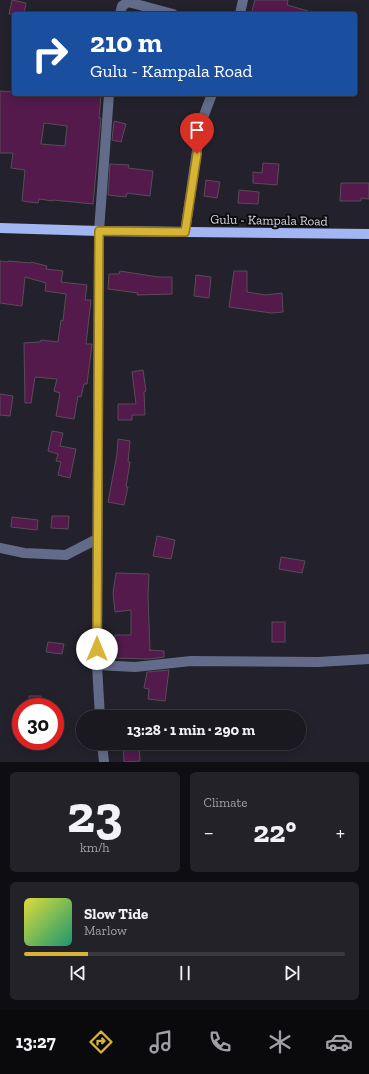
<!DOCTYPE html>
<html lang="en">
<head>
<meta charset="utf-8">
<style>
	body { margin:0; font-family:"Zilla Slab",serif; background:#232229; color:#f1f3f6; height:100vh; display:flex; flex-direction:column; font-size:15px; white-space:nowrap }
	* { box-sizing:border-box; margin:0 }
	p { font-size:13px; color:#9fa0a5 }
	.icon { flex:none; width:22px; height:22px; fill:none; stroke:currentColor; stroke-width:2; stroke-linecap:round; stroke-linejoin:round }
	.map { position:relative; height:762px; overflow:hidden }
	.sheet { display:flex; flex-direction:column; gap:10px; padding:10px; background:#0e0e12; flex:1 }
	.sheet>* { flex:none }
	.guide { position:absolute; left:12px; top:12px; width:345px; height:84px; border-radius:4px; box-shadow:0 2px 10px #0003,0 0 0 1px #38383e; background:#1a4fa0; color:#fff; overflow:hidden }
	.speed { position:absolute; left:12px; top:698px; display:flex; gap:8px; font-size:20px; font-weight:700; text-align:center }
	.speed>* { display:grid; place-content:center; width:52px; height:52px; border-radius:50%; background:#1a1920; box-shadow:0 2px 10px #0003,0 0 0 1px #38383e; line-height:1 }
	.speed .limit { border:6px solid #d22; background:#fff; color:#111 }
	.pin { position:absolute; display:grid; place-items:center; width:34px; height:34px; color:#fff; margin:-41px -17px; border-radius:50% 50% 50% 0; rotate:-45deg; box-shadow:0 0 4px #0007 }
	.pin .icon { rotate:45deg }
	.me { position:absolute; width:44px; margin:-22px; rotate:0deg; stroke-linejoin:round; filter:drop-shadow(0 0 3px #0008) }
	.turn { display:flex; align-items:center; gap:14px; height:84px; padding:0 12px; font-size:18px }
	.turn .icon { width:52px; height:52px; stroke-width:2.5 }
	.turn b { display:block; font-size:28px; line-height:34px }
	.big { font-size:30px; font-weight:700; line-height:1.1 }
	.sheet .card { flex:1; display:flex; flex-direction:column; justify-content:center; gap:6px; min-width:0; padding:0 14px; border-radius:6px; background:#232229 }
	.sheet .dial { align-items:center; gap:0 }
	.dial b { font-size:52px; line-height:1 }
	.song { display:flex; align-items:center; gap:12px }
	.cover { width:48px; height:48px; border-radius:6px; background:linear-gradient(135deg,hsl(60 70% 55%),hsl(160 70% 35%)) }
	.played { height:4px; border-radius:2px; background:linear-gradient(90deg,#d7b434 20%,#38383e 20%) }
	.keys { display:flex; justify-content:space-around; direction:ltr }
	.heat { display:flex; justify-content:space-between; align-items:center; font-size:22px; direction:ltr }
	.sheet .tiles { flex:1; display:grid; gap:10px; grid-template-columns:1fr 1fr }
	.card:last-child { grid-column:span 2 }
	.trip { position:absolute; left:76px; top:710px; width:230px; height:40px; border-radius:20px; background:#1a1920; box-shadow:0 2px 10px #0003,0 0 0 1px #38383e; font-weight:700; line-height:40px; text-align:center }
	.dock { display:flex; height:64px; justify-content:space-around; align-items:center; background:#0a0a0d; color:#9fa0a5 }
	.dock .icon { width:28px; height:28px }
	.dock .current { color:#d7b434 }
	.dock b { font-size:18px; color:#f1f3f6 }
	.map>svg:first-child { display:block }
	.building { fill:#531a4b; stroke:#584d56; fill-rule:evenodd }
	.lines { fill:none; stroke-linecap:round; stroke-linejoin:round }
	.minor { stroke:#626c8a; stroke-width:10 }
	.major { stroke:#a2b6f3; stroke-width:10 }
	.route-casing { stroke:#8c7522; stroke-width:10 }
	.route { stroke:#d7b434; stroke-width:7 }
	.labels { text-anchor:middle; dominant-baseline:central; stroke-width:4; stroke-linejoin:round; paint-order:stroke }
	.street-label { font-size:13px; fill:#d6d5db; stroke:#0c0b10 }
</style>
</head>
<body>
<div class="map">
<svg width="369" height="762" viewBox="0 0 369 762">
	<rect width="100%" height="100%" fill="#23212b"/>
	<!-- building -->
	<g class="building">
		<path d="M12,0L26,3L24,14H9Z"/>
		<path d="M255,0H288L287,5L308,11V14H251Z"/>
		<path d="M0,91L14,92V94H101L99,118H101L93,204L53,200V201L39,199L38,203L22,201L25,170L11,168L13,153H0ZM44,123L67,126L65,146L41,144Z"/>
		<path d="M114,121L126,124L121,142L112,140Z"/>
		<path d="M263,163L279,164L277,185L253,183V172L262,173Z"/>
		<path d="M110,164L129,165L128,168L153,171L150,196L127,193L126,197L108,195Z"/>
		<path d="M206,180L220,182L217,198L204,196Z"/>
		<path d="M341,183H369V199L361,198V201H340Z"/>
		<path d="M239,190L259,192L258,204L238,203Z"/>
		<path d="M0,261L8,262V261L31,263V262L47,266L46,269L63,271L61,282L87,285L85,300H91L86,344H92L87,384H84L81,397L78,396L74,419L56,416L60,393L54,391L57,379L35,377L31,403H25L24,343L40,342L41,340L58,342L61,320L63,321L66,294L45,291L46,283L25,277L22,306L0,303Z"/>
		<path d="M120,271L158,277H172V294L137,295L138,293L108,289L109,274H119Z"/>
		<path d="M234,271H247V292L266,295L282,293L283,312L271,313L229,307Z"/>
		<path d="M196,275L211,277L209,298L194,296Z"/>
		<path d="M143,370L146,391L144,392L145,415H132V420H118V404H136L132,372Z"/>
		<path d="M0,394L13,396L10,416L0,415Z"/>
		<path d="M52,431L63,433L60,446L76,449L70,478L58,475L61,462L56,461L58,454L48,451Z"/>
		<path d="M118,439L130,441L128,462H130L126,487H128L124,505L108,502L117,454Z"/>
		<path d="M52,516H69L68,529L51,528Z"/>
		<path d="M12,517L38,520L37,530L11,527Z"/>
		<path d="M157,536L175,540L171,559L153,556Z"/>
		<path d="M281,557L305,561L302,573L279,569Z"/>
		<path d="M116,573L149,574L148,595L150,651V650L164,651V657L149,659L114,658L115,635H131V610L115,612L113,593Z"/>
		<rect x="272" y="622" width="13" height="20"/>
		<path d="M48,642L64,644L62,654L46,652Z"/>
		<path d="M169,670L165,701L148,699L149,689L144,688L147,672Z"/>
		<path d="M29,696H41V707H30Z"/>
		<path d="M123,743H139L140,761L124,762Z"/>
	</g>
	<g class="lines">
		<!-- minor -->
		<g class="minor">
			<path d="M120,14L122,6L128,2L173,14"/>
			<path d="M240,14L243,0"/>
			<path d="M185,232L201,123L212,94"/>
			<path d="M0,548L24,553L66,555L97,539"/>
			<path d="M97,665L135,667L191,661L318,662L369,659"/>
			<path d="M100,717L97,665L99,231L109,94"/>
			<path d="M102,743L104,762"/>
		</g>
		<!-- major -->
		<path class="major" d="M0,228L99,231L369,234"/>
	</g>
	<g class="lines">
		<!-- route casing -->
		<g class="route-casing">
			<path id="route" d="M97,649L99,231L185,232L197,154"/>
		</g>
		<!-- route -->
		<use href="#route" class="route"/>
	</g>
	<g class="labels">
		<!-- street labels -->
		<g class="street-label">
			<text transform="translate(269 220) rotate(1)">Gulu - Kampala Road</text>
		</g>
	</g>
</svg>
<div class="speed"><div class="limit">30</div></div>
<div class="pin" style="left:197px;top:154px;background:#d93025"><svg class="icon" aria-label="arrive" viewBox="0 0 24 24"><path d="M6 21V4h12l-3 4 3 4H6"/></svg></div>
<svg class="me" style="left:97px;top:649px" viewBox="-20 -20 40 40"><circle r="19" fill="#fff"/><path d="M0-13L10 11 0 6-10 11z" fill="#d7b434"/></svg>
<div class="trip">13:28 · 1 min · 290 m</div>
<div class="guide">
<div class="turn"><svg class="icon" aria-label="right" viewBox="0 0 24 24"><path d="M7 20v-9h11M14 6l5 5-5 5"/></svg><div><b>210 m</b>Gulu - Kampala Road</div></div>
</div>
</div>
<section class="sheet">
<div class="tiles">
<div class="card dial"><b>23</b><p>km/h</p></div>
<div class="card"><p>Climate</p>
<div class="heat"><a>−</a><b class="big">22°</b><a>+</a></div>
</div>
<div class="card">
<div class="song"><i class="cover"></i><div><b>Slow Tide</b><p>Marlow</p></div></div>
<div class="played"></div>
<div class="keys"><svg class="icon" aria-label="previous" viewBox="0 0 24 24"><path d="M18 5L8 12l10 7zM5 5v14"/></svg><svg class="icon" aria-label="pause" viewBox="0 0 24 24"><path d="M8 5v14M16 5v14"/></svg><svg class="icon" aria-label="next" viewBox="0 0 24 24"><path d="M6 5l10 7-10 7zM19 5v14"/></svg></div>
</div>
</div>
</section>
<nav class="dock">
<b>13:27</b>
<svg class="icon current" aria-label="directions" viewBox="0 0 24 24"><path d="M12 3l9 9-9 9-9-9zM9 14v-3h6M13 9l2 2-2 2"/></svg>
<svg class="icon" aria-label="music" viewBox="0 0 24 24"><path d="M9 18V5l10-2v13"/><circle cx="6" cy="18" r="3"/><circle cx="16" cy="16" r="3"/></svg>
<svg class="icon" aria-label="phone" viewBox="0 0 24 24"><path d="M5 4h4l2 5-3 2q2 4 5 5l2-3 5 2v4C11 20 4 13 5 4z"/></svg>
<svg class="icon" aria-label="climate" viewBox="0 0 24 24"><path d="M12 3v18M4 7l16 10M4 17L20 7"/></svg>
<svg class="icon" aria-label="car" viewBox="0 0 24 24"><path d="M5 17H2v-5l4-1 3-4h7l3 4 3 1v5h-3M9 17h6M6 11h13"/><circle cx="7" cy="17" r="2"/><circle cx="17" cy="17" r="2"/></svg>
</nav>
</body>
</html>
